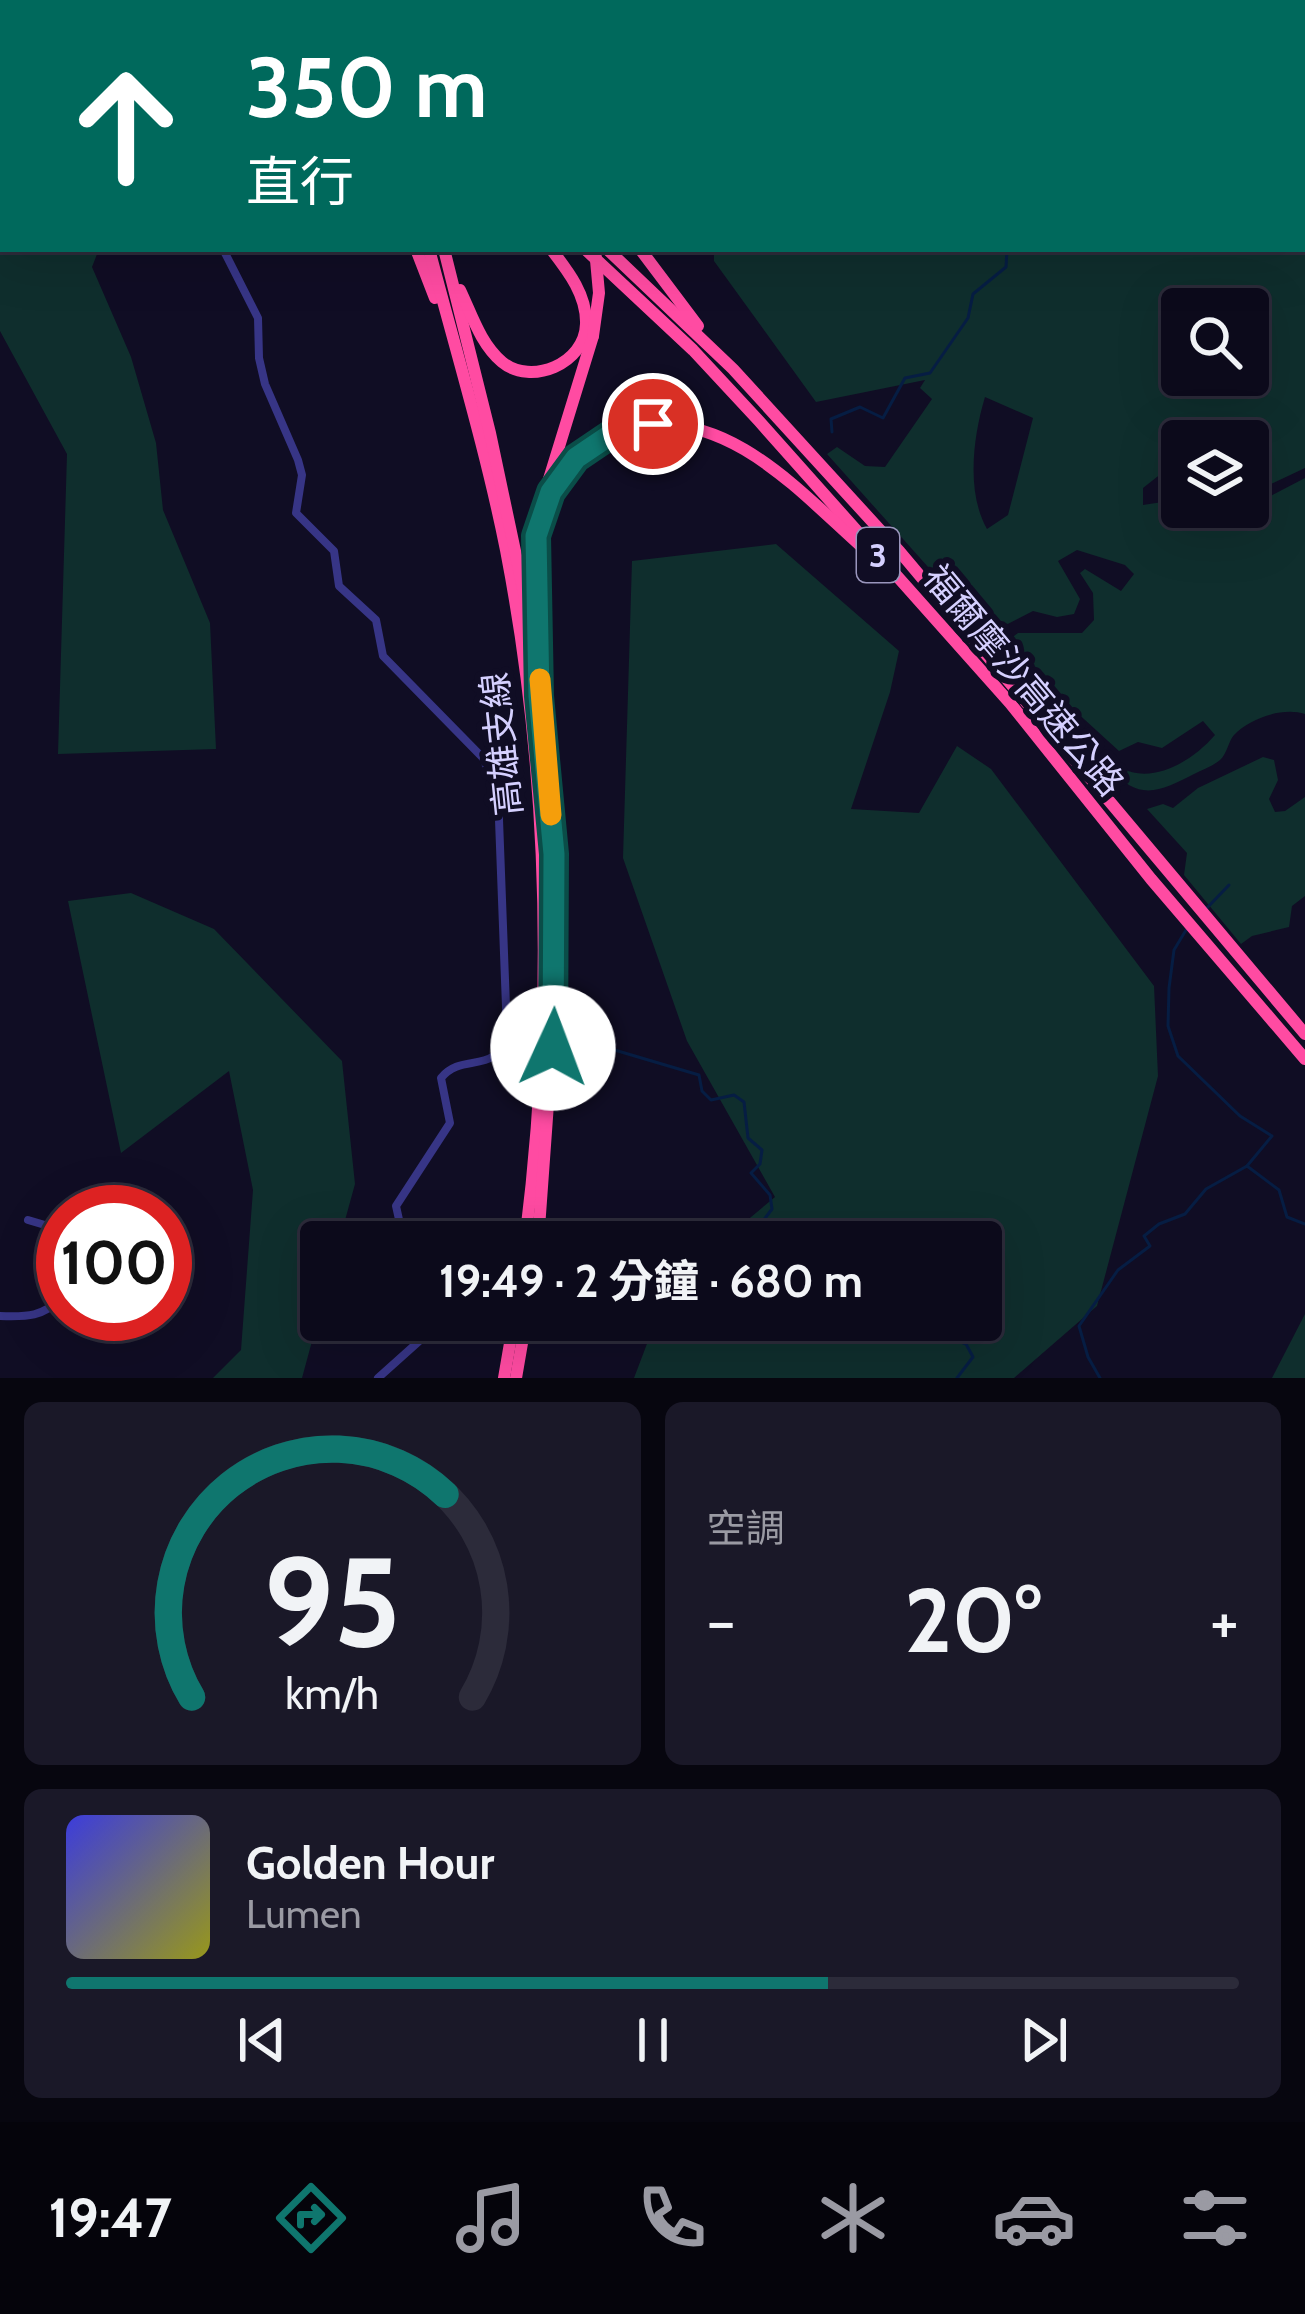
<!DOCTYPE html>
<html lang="zh-TW">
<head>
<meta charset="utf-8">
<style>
	body { margin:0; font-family:Cabin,"Noto Sans TC",sans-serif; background:#1a1828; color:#f1f3f6; height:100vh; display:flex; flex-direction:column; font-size:45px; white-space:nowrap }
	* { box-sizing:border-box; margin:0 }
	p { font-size:39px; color:#9a9aa3 }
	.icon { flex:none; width:66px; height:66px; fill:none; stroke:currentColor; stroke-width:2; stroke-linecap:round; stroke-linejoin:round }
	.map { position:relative; height:1378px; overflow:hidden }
	.panel { display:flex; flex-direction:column; gap:24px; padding:24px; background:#07060f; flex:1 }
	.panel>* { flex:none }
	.hud { position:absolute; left:0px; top:0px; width:1305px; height:252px; box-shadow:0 12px 48px #0002,0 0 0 3px #2c2b3a; background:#00695c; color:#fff; overflow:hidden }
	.controls { position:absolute; left:1161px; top:288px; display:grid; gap:24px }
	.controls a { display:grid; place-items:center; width:108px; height:108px; border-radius:12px; background:#0c0a1b; box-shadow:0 12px 48px #0002,0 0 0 3px #2c2b3a; font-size:60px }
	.speed { position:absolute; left:36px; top:1185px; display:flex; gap:24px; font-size:60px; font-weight:700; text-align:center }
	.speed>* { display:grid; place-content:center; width:156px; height:156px; border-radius:50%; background:#0c0a1b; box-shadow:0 12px 48px #0002,0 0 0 3px #2c2b3a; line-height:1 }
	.speed .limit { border:18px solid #d22; background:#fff; color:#111 }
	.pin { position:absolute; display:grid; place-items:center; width:102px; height:102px; color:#fff; margin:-51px; border:6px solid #fff; border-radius:50%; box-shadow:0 3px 12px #0007 }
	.me { position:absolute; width:132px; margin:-66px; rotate:2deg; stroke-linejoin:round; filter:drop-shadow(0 0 9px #0008) }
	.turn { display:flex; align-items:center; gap:42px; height:252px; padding:0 48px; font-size:54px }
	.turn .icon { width:156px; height:156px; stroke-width:2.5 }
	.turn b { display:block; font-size:84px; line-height:102px }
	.big { font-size:90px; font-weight:700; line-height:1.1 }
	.panel .widget { flex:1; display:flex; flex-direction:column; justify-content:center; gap:18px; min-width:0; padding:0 42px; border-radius:18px; background:#1a1828 }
	.panel .dial { align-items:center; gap:0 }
	.dial svg { height:312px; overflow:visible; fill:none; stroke:#2c2b3a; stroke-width:7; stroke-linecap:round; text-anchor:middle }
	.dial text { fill:#f1f3f6; stroke:none }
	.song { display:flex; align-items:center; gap:36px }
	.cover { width:144px; height:144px; border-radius:18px; background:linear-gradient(135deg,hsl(240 70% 55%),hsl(60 70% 35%)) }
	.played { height:12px; border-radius:6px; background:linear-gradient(90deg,#0f766e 65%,#2c2b3a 65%) }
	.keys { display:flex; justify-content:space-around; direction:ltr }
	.heat { display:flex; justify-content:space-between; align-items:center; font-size:66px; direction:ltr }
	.panel .tiles { flex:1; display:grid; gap:24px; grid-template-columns:1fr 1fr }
	.widget:last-child { grid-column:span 2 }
	.trip { position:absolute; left:300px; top:1221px; width:702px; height:120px; border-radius:12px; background:#0c0a1b; box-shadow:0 12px 48px #0002,0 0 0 3px #2c2b3a; font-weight:700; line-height:120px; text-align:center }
	.menu { display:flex; height:192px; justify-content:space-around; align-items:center; background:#05040b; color:#9a9aa3 }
	.menu .icon { width:84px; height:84px }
	.menu .on { color:#0f766e }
	.menu b { font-size:54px; color:#f1f3f6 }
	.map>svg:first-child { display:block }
	.green { fill:#0f2e2d; fill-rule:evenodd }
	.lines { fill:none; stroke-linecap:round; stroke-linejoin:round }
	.stream { stroke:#061d43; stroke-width:3 }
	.minor { stroke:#373586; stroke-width:8 }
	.highway { stroke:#ff4ba2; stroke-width:12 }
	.highway-bridge { stroke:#ff4ba2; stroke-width:12 }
	.route-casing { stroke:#0a4d48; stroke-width:30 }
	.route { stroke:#0f766e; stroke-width:21 }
	.slow { stroke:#f59e0b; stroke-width:21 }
	.labels { text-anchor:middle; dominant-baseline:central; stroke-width:12; stroke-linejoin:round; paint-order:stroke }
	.shield { fill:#100d24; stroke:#9a96bd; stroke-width:3 }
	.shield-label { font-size:33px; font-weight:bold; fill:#d5d0ff }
	.street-label { font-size:36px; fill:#d5d0ff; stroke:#100d24 }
</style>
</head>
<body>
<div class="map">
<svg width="1305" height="1378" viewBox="0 0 1305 1378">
	<rect width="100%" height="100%" fill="#100d24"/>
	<!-- green -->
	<g class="green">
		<path d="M1048,0H1305V468L1248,495V441H1182V481L1162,473L1143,488V505L1182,499V507H1248V502L1261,501L1305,478V714C1283,707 1250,718 1234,735C1228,742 1227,754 1220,760C1213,766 1202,770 1194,774C1161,791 1138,803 1110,767L1112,761C1144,790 1190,764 1215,735L1203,721L1162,748L1138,742L1119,751L1073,709L1046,702L1006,642L1018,633H1082L1094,620L1093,593L1080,573L1085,569L1121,591L1134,574L1125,565L1077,550L1058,561L1080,599L1074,614L1057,617L1033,611L988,634L827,454L837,447L865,466L885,467L932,399L920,388L925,380L816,402L714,261V249H1302V3H1046ZM1182,309H1248V375H1182ZM985,397L1033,418L1008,515L987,529C966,492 973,437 985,397Z"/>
		<path d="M0,213L3,249H99L92,267L131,357L156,443L163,510L210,623L216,749L58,754L67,454L0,331Z"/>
		<path d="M776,544L899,651L890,692L851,809L919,813L957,746L991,769L1154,986L1158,1076L1097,1306L1014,1378H634L656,1320H981V1242H721L775,1197L687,1041L623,858L632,561Z"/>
		<path d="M1263,757L1274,760L1278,780L1269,799L1275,812L1285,811L1305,797V896L1292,906L1289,927L1252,936L1241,944L1184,875L1187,853L1147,809L1163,804L1173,808L1198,788Z"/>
		<path d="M131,893L214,929L342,1061L355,1184L339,1242H321V1308L302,1378H213L241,1350L253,1190L229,1071L121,1153L68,901Z"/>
		<path d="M1305,1314V1378H1272Z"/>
	</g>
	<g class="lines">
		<!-- stream -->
		<g class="stream">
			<path d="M463,0L464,3"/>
			<path d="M722,3L723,0"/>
			<path d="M832,432L831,419L860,407L883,418L905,378L930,373L968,318L973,294L1006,267L1007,249"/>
			<path d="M1205,910L1229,885"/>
			<path d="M1186,930L1174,950L1169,988L1168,1026L1178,1056L1240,1116L1272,1136L1247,1166"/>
			<path d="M601,1046L699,1075L702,1091L711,1100L734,1095L744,1102L748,1138L762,1150L760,1164L751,1173L770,1195L772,1209L760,1225L775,1232H792L800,1242"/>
			<path d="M904,1320L966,1344L973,1357L957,1378"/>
			<path d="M1100,1378L1088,1357L1079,1326L1118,1270L1150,1246L1144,1236L1159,1224L1185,1214L1206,1189L1247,1166L1279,1190L1287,1217L1305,1224"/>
		</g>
		<!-- minor -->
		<g class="minor">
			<path d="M116,0L119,3"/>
			<path d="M223,249L258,318L259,358L265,384L298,460L302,475L296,513L334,551L339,586L376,620L383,656L483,758L498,793L507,1033C496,1077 463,1051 441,1078L450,1123L396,1206L404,1242"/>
			<path d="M28,1220L55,1228L63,1235"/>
			<path d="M0,1316C28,1317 42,1317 63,1297"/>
			<path d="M378,1378L426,1335L436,1320"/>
		</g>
		<!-- highway -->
		<g class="highway">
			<path d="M182,0L185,3"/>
			<path d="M198,0L200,3"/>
			<path d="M262,0L266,3"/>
			<path d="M285,0L290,3"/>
			<path d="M303,0L310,3"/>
			<path d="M326,0L332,3"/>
			<path d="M355,0L356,3"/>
			<path d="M366,0L367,3"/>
			<path d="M426,0L429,3"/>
			<path d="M416,249L435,298"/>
			<path d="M429,249C455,348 486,450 506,550C550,778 554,1013 525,1242"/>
			<path d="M444,249L490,433L529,617L548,776L556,993L538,1242"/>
			<path d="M585,249L693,350L759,421L1010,703L1151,879L1305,1059"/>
			<path d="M607,249L733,369L900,552L1305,1034"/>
			<path d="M640,249L698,326"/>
			<path d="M460,290C472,315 480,343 502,362C531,386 585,364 586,324C587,295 568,271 551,249"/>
			<path d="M545,492L593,336"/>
			<path d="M538,530L535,564L540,653"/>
			<path d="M536,536C554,486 577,438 635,427C728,409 799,491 862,547"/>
			<path d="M504,1378L514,1320"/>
			<path d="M516,1378L526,1320"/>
		</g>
		<!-- highway-bridge -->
		<path class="highway-bridge" d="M593,336L599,293L595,249"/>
	</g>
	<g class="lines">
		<!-- route casing -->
		<g class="route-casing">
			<path id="route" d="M553,1048L554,854L539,696L536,536L551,492L576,458L613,433L653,424"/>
		</g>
		<!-- route -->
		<use href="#route" class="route"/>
		<!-- slow -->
		<path class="slow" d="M540,679L551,815"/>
	</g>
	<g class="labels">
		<!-- shield labels -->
		<rect class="shield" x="857" y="528" width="42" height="54" rx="9"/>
		<g class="shield-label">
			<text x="878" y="555">3</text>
		</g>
		<!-- street labels -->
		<g class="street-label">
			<text transform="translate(1024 680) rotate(50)">福爾摩沙高速公路</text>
			<text transform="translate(501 744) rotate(-96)">高雄支線</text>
		</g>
	</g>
</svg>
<div class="controls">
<a><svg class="icon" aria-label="search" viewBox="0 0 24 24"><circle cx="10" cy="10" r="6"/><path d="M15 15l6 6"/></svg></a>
<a><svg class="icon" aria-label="layers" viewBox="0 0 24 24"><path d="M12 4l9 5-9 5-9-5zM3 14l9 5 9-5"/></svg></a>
</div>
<div class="speed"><div class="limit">100</div></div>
<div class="pin" style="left:653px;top:424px;background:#d93025"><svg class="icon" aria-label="arrive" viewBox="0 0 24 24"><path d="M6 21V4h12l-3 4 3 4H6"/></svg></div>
<svg class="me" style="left:553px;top:1048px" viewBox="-20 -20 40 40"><circle r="19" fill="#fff"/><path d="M0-13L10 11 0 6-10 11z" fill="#0f766e"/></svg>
<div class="trip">19:49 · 2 分鐘 · 680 m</div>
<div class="hud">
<div class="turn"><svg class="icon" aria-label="ahead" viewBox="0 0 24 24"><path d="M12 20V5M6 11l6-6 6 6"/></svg><div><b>350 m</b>直行</div></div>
</div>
</div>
<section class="panel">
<div class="tiles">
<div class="widget dial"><svg viewBox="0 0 100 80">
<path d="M14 69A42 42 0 1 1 86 69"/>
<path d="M14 69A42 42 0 0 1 79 17" stroke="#0f766e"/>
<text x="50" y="56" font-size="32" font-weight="700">95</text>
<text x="50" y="72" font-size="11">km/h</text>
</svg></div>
<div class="widget"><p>空調</p>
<div class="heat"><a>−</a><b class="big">20°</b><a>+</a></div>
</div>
<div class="widget">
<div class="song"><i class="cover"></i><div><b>Golden Hour</b><p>Lumen</p></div></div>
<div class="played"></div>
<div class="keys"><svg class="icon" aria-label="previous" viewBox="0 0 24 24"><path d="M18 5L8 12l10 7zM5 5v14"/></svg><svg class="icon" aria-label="pause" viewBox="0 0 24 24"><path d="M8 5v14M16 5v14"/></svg><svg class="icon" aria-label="next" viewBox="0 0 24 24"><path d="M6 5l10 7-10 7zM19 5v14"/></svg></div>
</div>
</div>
</section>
<nav class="menu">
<b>19:47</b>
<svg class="icon on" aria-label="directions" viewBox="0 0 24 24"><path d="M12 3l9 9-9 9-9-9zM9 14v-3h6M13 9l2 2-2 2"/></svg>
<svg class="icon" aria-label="music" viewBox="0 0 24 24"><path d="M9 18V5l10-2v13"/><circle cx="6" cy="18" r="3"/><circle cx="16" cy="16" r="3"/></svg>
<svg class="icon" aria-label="phone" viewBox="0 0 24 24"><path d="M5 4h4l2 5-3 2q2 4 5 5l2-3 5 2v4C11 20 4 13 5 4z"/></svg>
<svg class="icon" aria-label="climate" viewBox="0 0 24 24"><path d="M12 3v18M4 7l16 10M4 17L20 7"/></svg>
<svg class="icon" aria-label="car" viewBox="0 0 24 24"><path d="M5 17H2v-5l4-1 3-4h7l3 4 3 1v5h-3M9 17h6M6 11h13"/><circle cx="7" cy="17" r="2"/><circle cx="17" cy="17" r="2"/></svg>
<svg class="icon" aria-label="filters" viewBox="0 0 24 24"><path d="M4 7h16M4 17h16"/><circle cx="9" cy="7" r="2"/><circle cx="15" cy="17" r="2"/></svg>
</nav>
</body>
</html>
